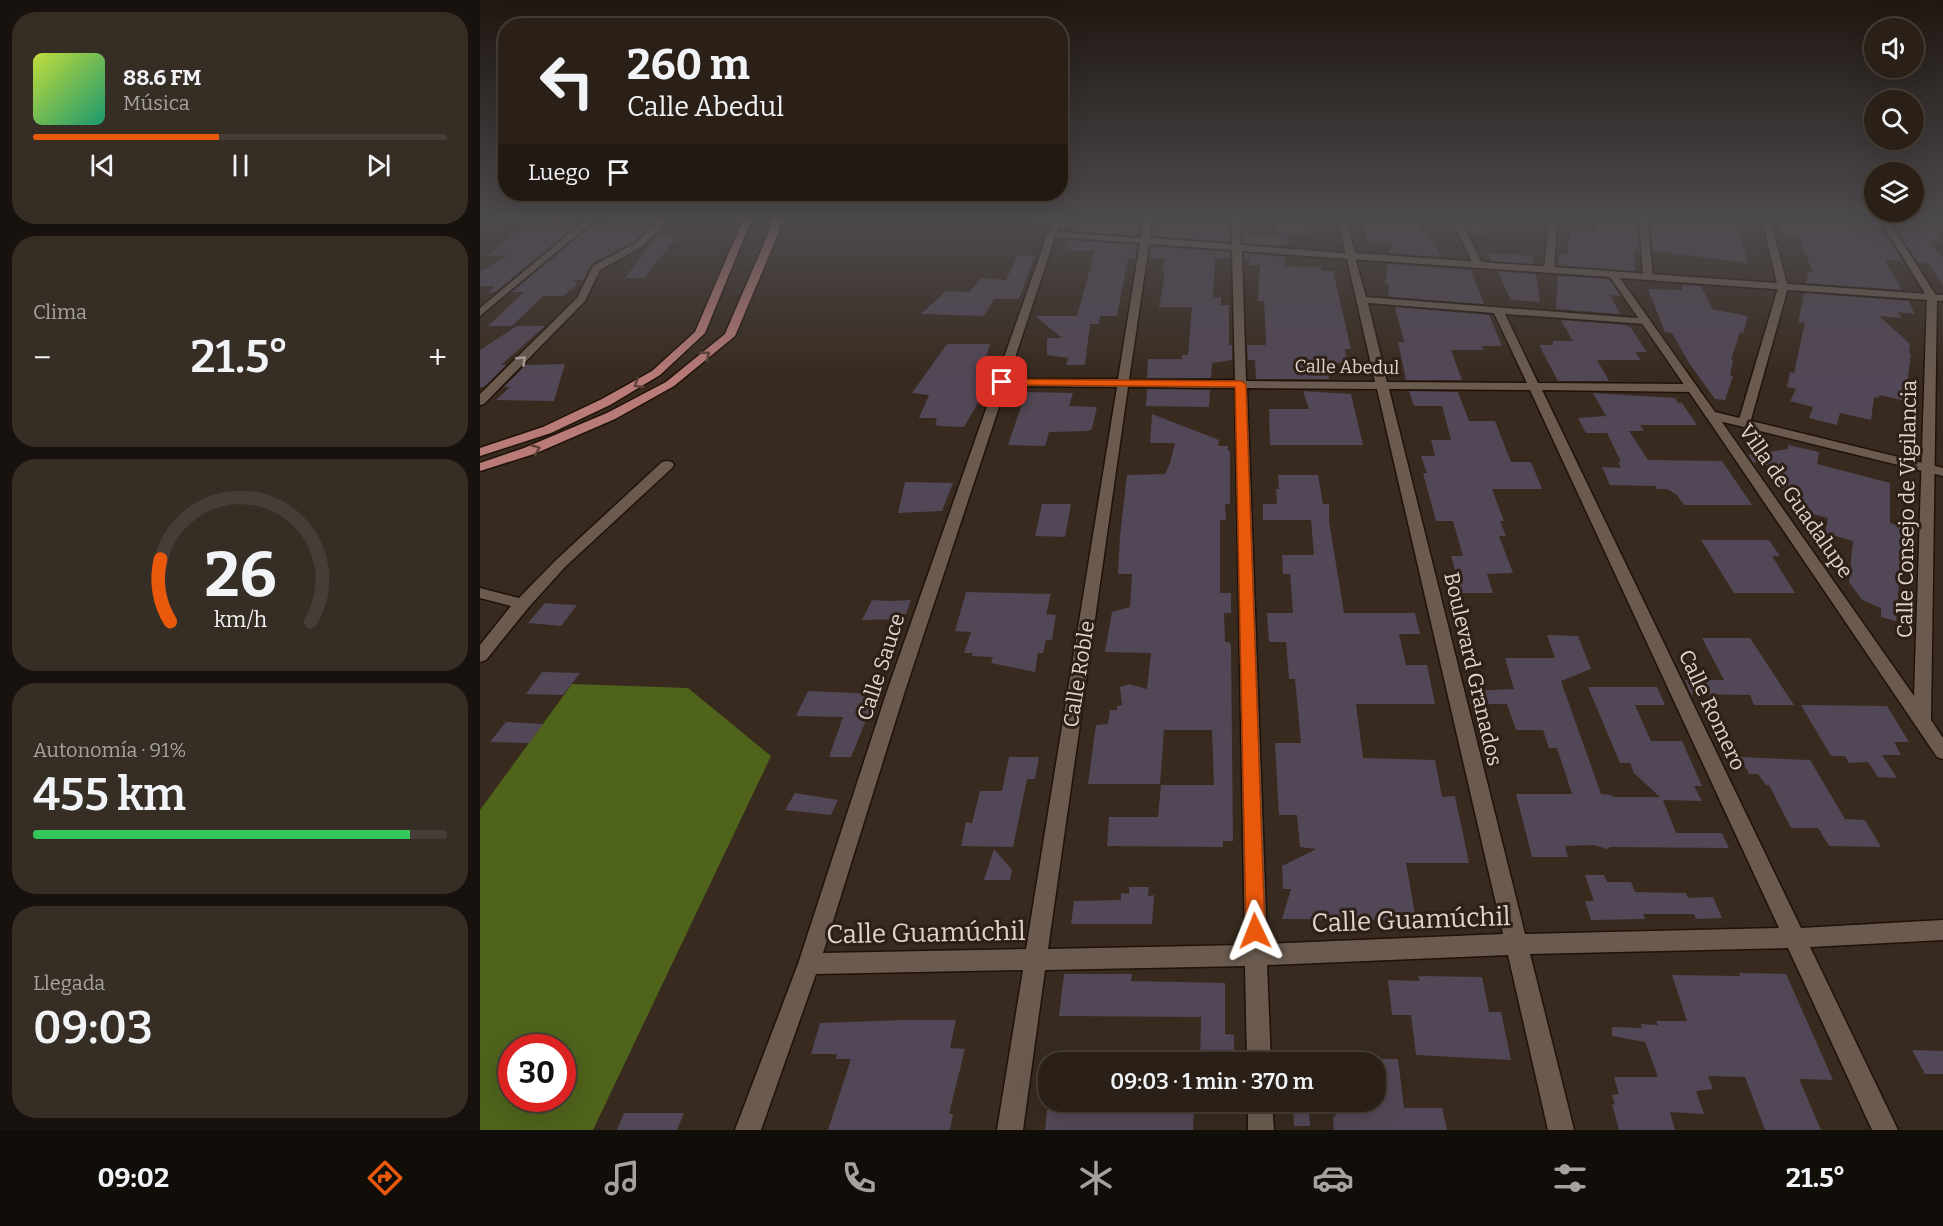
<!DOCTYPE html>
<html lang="es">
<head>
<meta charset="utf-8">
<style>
	body { margin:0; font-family:Bitter,serif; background:#362d24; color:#f1f3f6; height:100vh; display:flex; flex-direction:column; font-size:22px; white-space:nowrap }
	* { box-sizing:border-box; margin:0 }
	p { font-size:20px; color:#a5a3a1 }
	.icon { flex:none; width:33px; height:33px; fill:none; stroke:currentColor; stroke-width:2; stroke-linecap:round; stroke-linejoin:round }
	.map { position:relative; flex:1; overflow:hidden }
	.details { display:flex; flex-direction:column; gap:12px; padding:12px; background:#17120d; width:480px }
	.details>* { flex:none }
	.hud { position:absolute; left:18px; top:18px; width:570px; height:183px; border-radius:24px; box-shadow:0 6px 24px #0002,0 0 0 2px #463e36; background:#2a2017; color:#f1f3f6; overflow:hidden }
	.fabs { position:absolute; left:1384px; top:18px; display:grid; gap:12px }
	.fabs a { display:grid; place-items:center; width:60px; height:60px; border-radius:50%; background:#2a2017; box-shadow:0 6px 24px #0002,0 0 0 2px #463e36; font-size:30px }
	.speed { position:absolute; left:18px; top:1034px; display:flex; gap:12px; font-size:30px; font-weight:700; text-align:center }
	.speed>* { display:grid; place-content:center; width:78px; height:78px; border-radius:50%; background:#2a2017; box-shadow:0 6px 24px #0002,0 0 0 2px #463e36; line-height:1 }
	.speed .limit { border:9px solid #d22; background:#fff; color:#111 }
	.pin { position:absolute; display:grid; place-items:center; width:51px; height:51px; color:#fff; margin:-26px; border-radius:12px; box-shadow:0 3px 9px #0006 }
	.me { position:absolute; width:66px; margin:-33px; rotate:358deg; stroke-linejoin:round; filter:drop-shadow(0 0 4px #0008) }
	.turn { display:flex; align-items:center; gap:21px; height:126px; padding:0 30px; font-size:27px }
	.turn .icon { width:78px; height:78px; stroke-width:2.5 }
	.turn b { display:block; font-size:42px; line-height:51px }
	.then { display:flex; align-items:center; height:57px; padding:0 30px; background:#0003; gap:12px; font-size:22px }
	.big { font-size:45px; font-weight:600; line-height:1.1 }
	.details .widget { flex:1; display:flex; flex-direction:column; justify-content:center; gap:9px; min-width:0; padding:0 21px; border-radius:24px; background:#362d24 }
	.details .dial { align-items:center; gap:0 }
	.dial svg { height:156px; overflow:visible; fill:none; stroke:#463e36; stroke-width:7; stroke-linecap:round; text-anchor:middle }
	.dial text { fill:#f1f3f6; stroke:none }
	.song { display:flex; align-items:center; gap:18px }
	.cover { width:72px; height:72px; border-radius:9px; background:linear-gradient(135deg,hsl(70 70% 55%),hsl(160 70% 35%)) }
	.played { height:6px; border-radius:3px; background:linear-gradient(90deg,#ea580c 45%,#463e36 45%) }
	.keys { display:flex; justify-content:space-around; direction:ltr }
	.heat { display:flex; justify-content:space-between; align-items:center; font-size:33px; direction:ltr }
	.charge { height:9px; border-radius:4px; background:linear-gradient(90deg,#34c759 91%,#463e36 0) }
	.trip { position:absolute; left:558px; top:1052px; width:348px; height:60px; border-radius:24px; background:#2a2017; box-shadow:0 6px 24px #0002,0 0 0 2px #463e36; font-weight:600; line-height:60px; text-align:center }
	.menu { display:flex; height:96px; justify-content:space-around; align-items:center; background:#110d09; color:#a5a3a1 }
	.menu .icon { width:42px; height:42px }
	.menu .on { color:#ea580c }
	.menu b { font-size:27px; color:#f1f3f6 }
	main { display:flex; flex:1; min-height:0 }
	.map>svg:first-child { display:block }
	.forest { fill:#4f631b; fill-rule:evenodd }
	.building { fill:#524756 }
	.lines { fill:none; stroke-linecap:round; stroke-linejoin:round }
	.minor-casing { stroke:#1f1209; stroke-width:3 }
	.tertiary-casing { stroke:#1f1209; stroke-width:3 }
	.primary-casing { stroke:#1f1209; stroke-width:3 }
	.minor { fill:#6b5b4f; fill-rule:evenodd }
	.tertiary { fill:#6b5b4f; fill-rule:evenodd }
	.primary { fill:#b87b77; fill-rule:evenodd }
	.oneway { stroke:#5e4038 }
	.oneway2 { stroke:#b1a49c }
	.route { fill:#ea580c; stroke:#983908; stroke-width:1.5 }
	.labels { text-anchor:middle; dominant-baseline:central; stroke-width:6; stroke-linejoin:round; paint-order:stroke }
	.far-street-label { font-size:18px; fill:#dfd5cf; stroke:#2e2016 }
	.street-label { font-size:21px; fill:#dfd5cf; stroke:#2e2016 }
	.near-street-label { font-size:26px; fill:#dfd5cf; stroke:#2e2016 }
</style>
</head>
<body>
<main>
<section class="details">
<div class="widget">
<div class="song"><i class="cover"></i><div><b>88.6 FM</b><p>Música</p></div></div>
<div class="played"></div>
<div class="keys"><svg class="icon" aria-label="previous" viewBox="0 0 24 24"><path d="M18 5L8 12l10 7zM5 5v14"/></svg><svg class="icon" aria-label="pause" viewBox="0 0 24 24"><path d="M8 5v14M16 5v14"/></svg><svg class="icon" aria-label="next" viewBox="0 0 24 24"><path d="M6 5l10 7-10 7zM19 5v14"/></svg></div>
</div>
<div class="widget"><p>Clima</p>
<div class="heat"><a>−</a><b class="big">21.5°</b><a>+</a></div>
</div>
<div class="widget dial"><svg viewBox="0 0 100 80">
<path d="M14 69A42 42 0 1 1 86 69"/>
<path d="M14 69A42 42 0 0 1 9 37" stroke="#ea580c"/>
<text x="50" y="56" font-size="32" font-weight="700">26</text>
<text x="50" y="72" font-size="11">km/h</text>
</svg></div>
<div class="widget"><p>Autonomía · 91%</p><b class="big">455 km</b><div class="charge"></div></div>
<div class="widget"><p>Llegada</p><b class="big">09:03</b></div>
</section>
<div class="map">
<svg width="1463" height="1130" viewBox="0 0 1463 1130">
	<rect width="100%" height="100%" fill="#382a1f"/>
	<!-- forest -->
	<path class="forest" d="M92,684L208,688L291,756L113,1130H0V810ZM32,1047H82V1098H32Z"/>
	<!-- building -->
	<g class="building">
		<path d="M595,218H662L658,236L592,231Z"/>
		<path d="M674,218H735V224L748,225L750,242L672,236Z"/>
		<path d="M796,218H828L834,235H807V246L763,243V235H797Z"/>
		<path d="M891,218H911L912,220H924L925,224H938L941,231H948L961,257L910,253L912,243H888L882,221H892Z"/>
		<path d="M983,218H999L1009,235H991Z"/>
		<path d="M1151,218H1157L1159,250L1154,249L1155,271L1079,265V254L1087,255L1090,231L1117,232V224L1121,225V219L1151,222Z"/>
		<path d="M1169,218L1255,220L1268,263L1173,251Z"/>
		<path d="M1295,218H1371L1398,221L1422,261L1404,259L1422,290L1326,283L1328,272H1333L1318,237L1304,235Z"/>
		<path d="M1416,218H1446L1462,241L1448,240L1463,258V285L1449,264L1438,262L1412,222L1419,223Z"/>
		<path d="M176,220L156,240L112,264L103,280H95L97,285L83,296H63L32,326H8L44,292H32L114,224H133L136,221Z"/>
		<path d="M48,223L98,224L15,292L8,293L15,286H0V272L28,255L6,256Z"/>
		<path d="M177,237H197L164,278H145Z"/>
		<path d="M589,240L657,245L655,258H648L637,316H620L619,324H610L605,365H586L588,358L567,355V338H582L555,316H597L615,251H585Z"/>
		<path d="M671,246L750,252V258H735L733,297H741V305H749V345H752V360L732,363L731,378H667L668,359H702V355H708L712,307H679L685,273L681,272L685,258H669Z"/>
		<path d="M764,253L806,257L805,266L841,267L842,271H853L871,349H865L867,362L847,364L849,379H776L775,360H768L767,345H786L784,301H778L780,265H770V258H764Z"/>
		<path d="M1008,253L1053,256L1054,264L1012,261Z"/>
		<path d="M537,256H555L539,299H514L504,316L441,314L466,291L489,292L502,278L526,280Z"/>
		<path d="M908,264L991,270L1004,304L912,297L908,295L909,285L905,284Z"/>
		<path d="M1017,271L1056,274L1060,302L1031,300Z"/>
		<path d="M1078,276L1129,279L1141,296L1130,295L1140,314L1076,309Z"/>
		<path d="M1202,285L1221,286L1232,309L1268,316L1263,333L1260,332L1251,360H1253L1250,375L1253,376L1245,400L1235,399L1209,363L1192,333L1185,332L1168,289L1202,290Z"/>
		<path d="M1324,293L1428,301L1435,314L1417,312L1422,318L1399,316L1430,344L1429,353L1431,354L1425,401L1399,395V398L1394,397L1391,420L1360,413L1357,425L1329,418L1333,407L1310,401L1316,389L1307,387L1310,372L1314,373L1325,322L1318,323Z"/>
		<path d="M915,307L1009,315L1022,346H1002L1004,350H971L982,380H926L918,342H924Z"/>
		<path d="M1081,320L1145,325L1150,327L1167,352H1155L1161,360H1117L1129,381H1078L1059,345H1073V341H1093Z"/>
		<path d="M37,326H65L21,365H26L4,387H0V350Z"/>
		<path d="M467,344H510L503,365H506L502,378H508L503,394L484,427L459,426L455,425L457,418H439L449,395L432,393Z"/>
		<path d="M85,364L74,401L16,400L30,387H24L46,365Z"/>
		<path d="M667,389L730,390L729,407L666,406Z"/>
		<path d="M823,391L871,394L883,445H790L789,409H829Z"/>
		<path d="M929,391L978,392L989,421H1015L1031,462H1051L1062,489H1012L1024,521H1020L1026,536H1019L1033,573L1007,574L1013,593H975L971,576H977L971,556H983L973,521H956L943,473H947L941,456H955L951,440H971L962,406H934Z"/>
		<path d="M546,392L593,393L589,406L617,407L612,429L608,431L569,432L565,446L528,445Z"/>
		<path d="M1113,393L1195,398L1198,403H1202L1217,425H1160L1164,431H1149L1168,460L1242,461L1272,505H1204L1197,495L1187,489H1177L1175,486L1130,485L1122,467L1141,468L1138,462H1141L1127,433H1106L1098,418L1126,416Z"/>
		<path d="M672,414L739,440L738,446H748V451H750V504H745L746,520H740V593H751V613H744L745,642H749L751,646L753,841H743V847L627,846L629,817H678L681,785H734L732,730H684L680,784H608L616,725L628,724L630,710H637V706L642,705L640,687L649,684L667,689L671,653L625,652L632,612L650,607L652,574H638L640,536L647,475L685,474L690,463L695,443H670Z"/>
		<path d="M1308,445L1339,452L1337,464L1410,483V523L1423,527L1416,621L1401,617V608L1382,600L1369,582L1373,541L1345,533L1348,518L1321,511L1315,506L1318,493L1300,488L1303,470L1273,462L1268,455L1308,449Z"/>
		<path d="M798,475H838L843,504H849V521L864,613H935L940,634H919L926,665H947L955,704H876L883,758L955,760L962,797L975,796L989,863H926L936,920L802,919L811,889H803L802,866L836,849L820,847L817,815H799L795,743H821L815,679H809L806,642H789L787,613H813L810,574H803L802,555H834L831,520H783V504H797L796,489H799Z"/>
		<path d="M425,482L473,483L462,511L418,513Z"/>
		<path d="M562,504H591L585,537L555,536Z"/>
		<path d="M1221,540H1289L1300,556H1292L1315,593H1254Z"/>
		<path d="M486,592L571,594L566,614L576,615L572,640H566L563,653H558L555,672L511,663L513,657L492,656L493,653H484L491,632L475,631Z"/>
		<path d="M392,600L411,601L431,600L424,619L382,620Z"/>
		<path d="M65,603L75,604L97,605L81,626L48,623Z"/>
		<path d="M1067,635L1098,636L1111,669L1081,681L1121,794L1132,795L1133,797H1180L1154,773L1150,763H1140L1108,687H1177L1185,705H1155L1171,741H1202L1222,786H1214L1222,801L1183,800L1196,833H1242L1249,848L1130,847L1127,849L1114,845L1085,846L1088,857H1052L1036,794H1092L1077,748H1069L1063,730H1036L1027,704H990V691L1034,689L1025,658H1075Z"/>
		<path d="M1222,638H1270L1314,705H1274L1270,695L1211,694L1205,680H1244Z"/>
		<path d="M62,672L100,673L83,695L46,694Z"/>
		<path d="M328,691L398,694L390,718H387L371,757H349L363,717L316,716Z"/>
		<path d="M1321,705L1407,706L1429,742H1414L1421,755H1402L1417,778L1398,777L1388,762L1369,763L1365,756H1351Z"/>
		<path d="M26,722L63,724L49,743L10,742Z"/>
		<path d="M529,757H559L555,779H547L533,847L481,846L486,822L492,823L500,791H522Z"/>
		<path d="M1260,757L1330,760L1365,819L1385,820L1401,847L1349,846L1338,828H1311L1289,785H1286L1278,774H1269Z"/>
		<path d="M315,793L358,800L351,815L305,810Z"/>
		<path d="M514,849L532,870L530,880H504Z"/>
		<path d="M1105,875H1124L1127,882H1151L1155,892L1206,893L1208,898L1233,897L1242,918L1216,919L1214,914H1163L1165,919L1111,920L1105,901H1114Z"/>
		<path d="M649,887H669L668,896L674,895L672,924H591L594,901L641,900V893L649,894Z"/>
		<path d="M1259,973L1306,974L1353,1080L1319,1079L1341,1130H1285L1265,1077L1228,1076L1233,1089L1216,1091L1224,1114L1190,1112L1195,1130H1139L1132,1104L1135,1105L1132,1095L1139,1094L1134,1077H1178L1165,1042L1132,1036V1027L1162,1028L1161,1024L1178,1025L1176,1021H1207L1192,975L1260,976Z"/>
		<path d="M584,974H652L651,981L745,983V1034L754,1035V1061L720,1062L721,1017L579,1016Z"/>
		<path d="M938,976L1002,977L1009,1012H1021L1031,1060L936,1055L931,1015H912L908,980L940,981Z"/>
		<path d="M423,1020H476L470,1048L485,1049L469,1114H473L470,1130H348L371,1059H356L357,1054H331L340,1023Z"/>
		<path d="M1432,1050L1463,1051V1074H1445Z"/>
		<path d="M896,1059H918L924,1108H962L967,1130H854L853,1118L865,1106H896Z"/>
		<path d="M575,1101H645L644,1111L714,1112L713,1130H565L567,1110H574Z"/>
		<path d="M813,1111H829L830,1126H814Z"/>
		<path d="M144,1113H204L197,1130H137Z"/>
	</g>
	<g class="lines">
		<!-- minor casing -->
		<g class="minor-casing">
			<g id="minor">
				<path d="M108,218H117L0,316V308Z"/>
				<path d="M181,218H190L163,246L120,270L105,301L4,404L0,405V394L97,298L113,266L157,242Z"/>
				<path d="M573,218H581L577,232L660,238L664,218H672L669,238L752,244V218H760L761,245L874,254L886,297L1169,319V323L1165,324L1025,314L1058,383L1212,384L1218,388L1212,392L1062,390L1321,928L1463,920V940L1330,947L1418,1130H1392L1308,948L1050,954L1094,1130H1068L1028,955L787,965L791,1062H767L765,966L565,970L543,1130H517L543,970L336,974L281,1130H255L318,964L406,694ZM575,237L660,243L638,379H528ZM669,244L752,250L755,380H649ZM762,251L867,259L895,382L766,381ZM888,303L1014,313L1047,383L907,382ZM526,386L637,387L546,949L343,953L424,694ZM648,387L755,388L765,945L568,949ZM767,388L897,389L1023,934L787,944ZM909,389L1050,390L1299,928L1045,934Z"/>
				<path d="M972,218H980L1003,265L1001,267L993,265Z"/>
				<path d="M1069,218H1077L1074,270L1069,273L1064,270Z"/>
				<path d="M1159,218H1167L1173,277L1168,280L1163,277Z"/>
				<path d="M1282,218H1290L1308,288L1270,423L1264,427L1258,423L1298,288Z"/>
				<path d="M1399,218H1407L1457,297L1451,720L1463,738V759L1457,757L1225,415L1227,412H1235L1434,696L1447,297Z"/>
				<path d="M187,461L192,462L194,465L192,468L85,567L48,608L6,660L0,662V645L31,606L0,598V588L39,598L75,561L182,462Z"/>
				<path d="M768,1101H792L794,1130H768Z"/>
			</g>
		</g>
		<!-- tertiary casing -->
		<g class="tertiary-casing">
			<path id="tertiary" d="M858,218H866L875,253L1463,295V301L1140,278L1235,412L1463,468V476L1227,418L1130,277L871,259L866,256Z"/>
		</g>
		<!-- primary casing -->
		<g class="primary-casing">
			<g id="primary">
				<path d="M264,218H272L225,333L180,375L130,405L71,433L0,456V448L63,427L122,399L172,371L215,332Z"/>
				<path d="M293,218H301L299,232L255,336L194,386L135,419L54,454L0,471V463L44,448L127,413L186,382L245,334L289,232Z"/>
			</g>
		</g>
		<!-- minor -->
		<use href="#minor" class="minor"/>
		<!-- tertiary -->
		<use href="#tertiary" class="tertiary"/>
		<!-- primary -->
		<use href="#primary" class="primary"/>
	</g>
	<!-- one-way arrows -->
	<defs><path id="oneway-chevron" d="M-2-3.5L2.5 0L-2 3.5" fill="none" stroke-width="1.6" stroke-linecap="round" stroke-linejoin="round" transform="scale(1.5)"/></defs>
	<g class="oneway">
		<use href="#oneway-chevron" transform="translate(226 355) rotate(-39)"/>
		<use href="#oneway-chevron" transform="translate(158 384) rotate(150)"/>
		<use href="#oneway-chevron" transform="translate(56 449) rotate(-22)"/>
	</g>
	<use class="oneway2" href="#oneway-chevron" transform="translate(42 360) rotate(-44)"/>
	<!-- sky -->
	<linearGradient id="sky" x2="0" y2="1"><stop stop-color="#1f1711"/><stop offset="0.58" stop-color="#4d4a4d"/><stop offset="1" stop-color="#4d4a4d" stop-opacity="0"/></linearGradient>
	<rect width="1463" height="376" fill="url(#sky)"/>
	<!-- route -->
	<path class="route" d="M518,379L761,381L766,384L785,931L782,937L775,940L768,937L766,931L755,387L522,385L518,384Z"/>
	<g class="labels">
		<!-- far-street labels -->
		<g class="far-street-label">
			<text transform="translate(867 367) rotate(1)">Calle Abedul</text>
		</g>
		<!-- street labels -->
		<g class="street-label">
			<text transform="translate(1316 501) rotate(55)">Villa de Guadalupe</text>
			<text transform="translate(1427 509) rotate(-89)">Calle Consejo de Vigilancia</text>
			<text transform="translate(401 667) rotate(-72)">Calle Sauce</text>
			<text transform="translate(993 669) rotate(77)">Boulevard Granados</text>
			<text transform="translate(599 674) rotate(-81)">Calle Roble</text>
			<text transform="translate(1232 710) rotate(65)">Calle Romero</text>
		</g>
		<!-- near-street labels -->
		<g class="near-street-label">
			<text transform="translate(931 920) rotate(-2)">Calle Guamúchil</text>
			<text transform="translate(446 933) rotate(-1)">Calle Guamúchil</text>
		</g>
	</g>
</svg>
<div class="fabs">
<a><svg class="icon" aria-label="sound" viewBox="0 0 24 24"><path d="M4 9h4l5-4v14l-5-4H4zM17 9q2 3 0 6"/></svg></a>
<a><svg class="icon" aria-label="search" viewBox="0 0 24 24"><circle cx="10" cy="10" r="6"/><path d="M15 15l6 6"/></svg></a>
<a><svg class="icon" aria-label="layers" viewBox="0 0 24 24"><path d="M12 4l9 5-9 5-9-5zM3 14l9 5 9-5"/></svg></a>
</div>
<div class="speed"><div class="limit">30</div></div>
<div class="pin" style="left:522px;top:382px;background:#d93025"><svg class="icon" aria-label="arrive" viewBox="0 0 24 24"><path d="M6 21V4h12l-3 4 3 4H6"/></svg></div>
<svg class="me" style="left:775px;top:931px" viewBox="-20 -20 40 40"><path d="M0-17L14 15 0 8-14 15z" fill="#ea580c" stroke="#fff" stroke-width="4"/></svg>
<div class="trip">09:03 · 1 min · 370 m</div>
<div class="hud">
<div class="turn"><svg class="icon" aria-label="left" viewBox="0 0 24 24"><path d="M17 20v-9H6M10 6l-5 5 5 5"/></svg><div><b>260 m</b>Calle Abedul</div></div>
<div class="then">Luego<svg class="icon" aria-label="arrive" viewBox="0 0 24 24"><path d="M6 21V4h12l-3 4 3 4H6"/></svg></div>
</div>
</div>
</main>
<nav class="menu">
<b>09:02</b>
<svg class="icon on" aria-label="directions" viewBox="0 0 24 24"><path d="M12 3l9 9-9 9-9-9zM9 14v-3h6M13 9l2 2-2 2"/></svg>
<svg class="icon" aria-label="music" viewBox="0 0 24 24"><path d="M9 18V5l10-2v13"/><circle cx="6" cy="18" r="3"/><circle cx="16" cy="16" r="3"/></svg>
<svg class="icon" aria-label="phone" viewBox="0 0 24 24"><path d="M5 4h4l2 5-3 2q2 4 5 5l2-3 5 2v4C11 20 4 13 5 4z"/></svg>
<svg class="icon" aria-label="climate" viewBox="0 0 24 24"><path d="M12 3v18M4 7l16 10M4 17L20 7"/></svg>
<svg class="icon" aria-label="car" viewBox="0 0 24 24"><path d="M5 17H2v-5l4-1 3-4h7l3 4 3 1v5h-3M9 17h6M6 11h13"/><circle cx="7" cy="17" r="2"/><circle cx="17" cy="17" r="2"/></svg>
<svg class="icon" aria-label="filters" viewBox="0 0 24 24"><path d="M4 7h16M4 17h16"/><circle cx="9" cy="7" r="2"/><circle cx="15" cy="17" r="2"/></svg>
<b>21.5°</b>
</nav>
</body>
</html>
